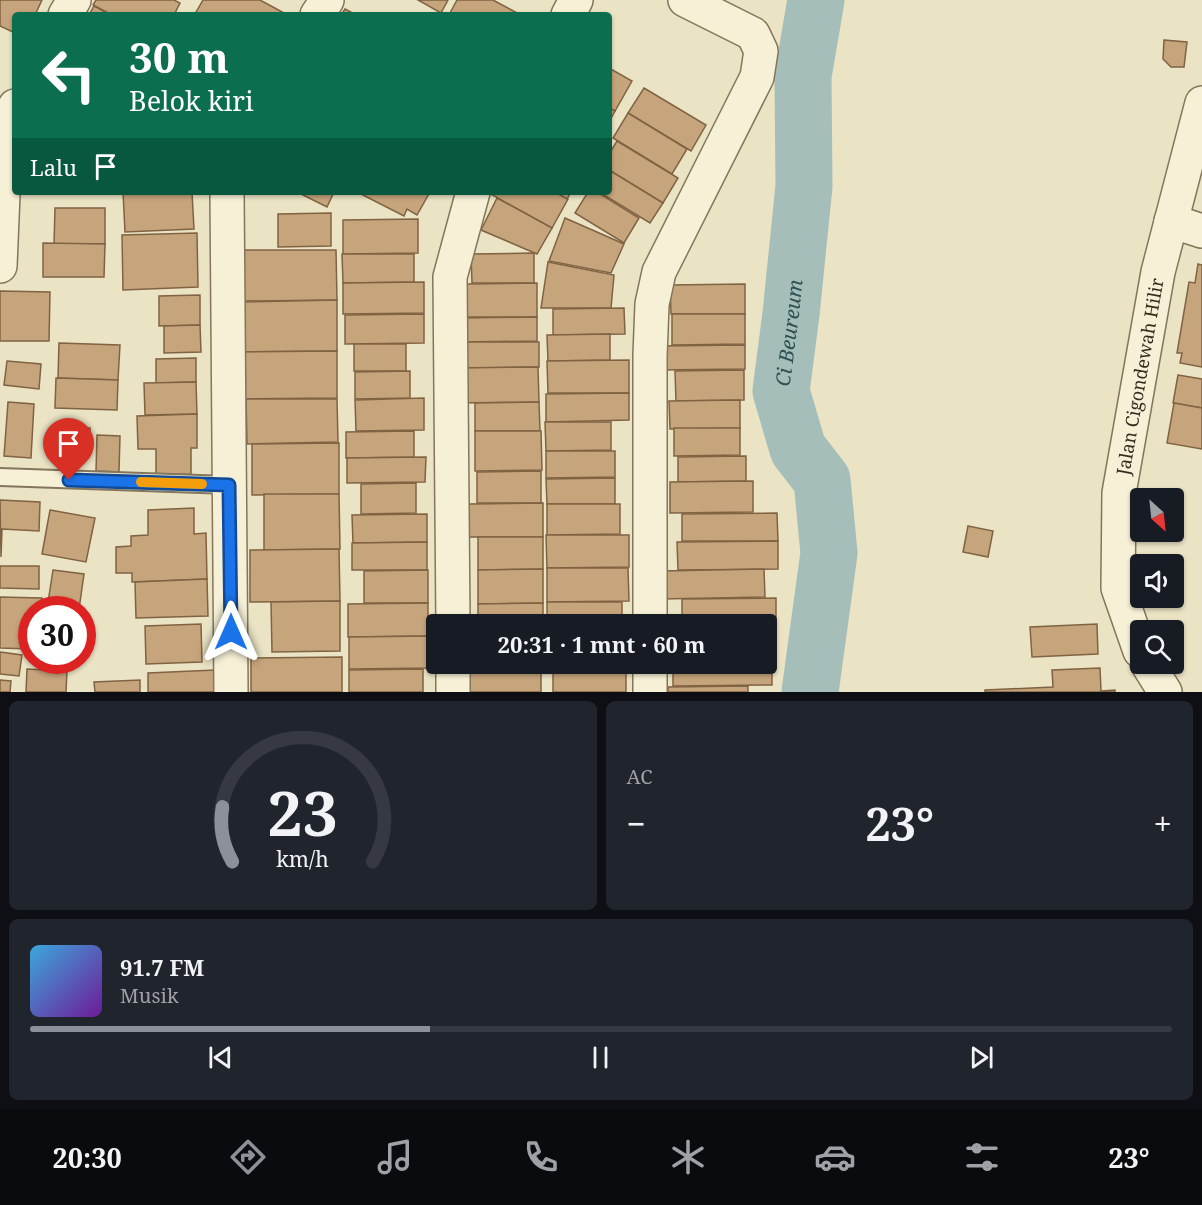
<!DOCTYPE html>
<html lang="id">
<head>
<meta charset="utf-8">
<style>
	body { margin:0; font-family:"Noto Serif",serif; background:#20242c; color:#f1f3f6; height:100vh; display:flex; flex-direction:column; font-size:22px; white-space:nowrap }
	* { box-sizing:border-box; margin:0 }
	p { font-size:20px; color:#9ea1a6 }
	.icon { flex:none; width:33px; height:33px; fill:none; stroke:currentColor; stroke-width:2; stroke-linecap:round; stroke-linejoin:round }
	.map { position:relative; height:692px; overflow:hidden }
	.side { display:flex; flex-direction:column; gap:9px; padding:9px; background:#0d0f14; flex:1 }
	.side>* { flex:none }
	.banner { position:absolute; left:12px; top:12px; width:600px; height:183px; border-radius:6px; box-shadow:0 2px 4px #0004; background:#0b6e4f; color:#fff; overflow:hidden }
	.needle { width:39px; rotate:153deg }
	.fabs { position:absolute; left:1130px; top:488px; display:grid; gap:12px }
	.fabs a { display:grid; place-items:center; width:54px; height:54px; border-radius:6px; background:#171b24; box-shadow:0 2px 4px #0004; font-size:30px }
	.speed { position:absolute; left:18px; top:596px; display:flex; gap:12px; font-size:30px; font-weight:700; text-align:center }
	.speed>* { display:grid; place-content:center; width:78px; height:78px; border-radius:50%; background:#171b24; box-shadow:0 2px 4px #0004; line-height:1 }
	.speed .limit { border:9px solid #d22; background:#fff; color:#111 }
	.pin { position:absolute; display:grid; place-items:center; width:51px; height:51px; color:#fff; margin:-62px -26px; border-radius:50% 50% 50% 0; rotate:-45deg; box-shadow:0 0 6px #0007 }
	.pin .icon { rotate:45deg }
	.me { position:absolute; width:66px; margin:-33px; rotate:0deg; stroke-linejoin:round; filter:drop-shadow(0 0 4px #0008) }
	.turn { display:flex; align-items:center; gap:21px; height:126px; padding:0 18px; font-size:27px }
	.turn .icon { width:78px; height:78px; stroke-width:2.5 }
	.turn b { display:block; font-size:42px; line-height:51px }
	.then { display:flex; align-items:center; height:57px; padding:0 18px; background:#0003; gap:12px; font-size:22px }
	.big { font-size:45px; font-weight:700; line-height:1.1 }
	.side .widget { flex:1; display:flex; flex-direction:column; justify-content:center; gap:9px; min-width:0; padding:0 21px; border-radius:9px; background:#20242c }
	.side .dial { align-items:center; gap:0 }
	.dial svg { height:156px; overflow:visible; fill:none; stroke:#363941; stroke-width:7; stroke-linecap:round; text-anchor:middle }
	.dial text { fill:#f1f3f6; stroke:none }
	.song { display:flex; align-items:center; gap:18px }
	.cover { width:72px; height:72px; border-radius:9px; background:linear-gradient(135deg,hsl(200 70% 55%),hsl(280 70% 35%)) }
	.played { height:6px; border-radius:3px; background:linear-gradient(90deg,#8c9099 35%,#363941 35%) }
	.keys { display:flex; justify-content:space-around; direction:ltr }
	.heat { display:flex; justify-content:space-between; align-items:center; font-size:33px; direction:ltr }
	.side .tiles { flex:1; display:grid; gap:9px; grid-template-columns:1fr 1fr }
	.widget:last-child { grid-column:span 2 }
	.trip { position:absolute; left:426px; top:614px; width:351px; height:60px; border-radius:6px; background:#171b24; box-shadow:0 2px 4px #0004; font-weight:700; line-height:60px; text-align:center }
	.tab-bar { display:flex; height:96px; justify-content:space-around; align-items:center; background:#090b0e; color:#9ea1a6 }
	.tab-bar .icon { width:42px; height:42px }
	.tab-bar .on { color:#8c9099 }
	.tab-bar b { font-size:27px; color:#f1f3f6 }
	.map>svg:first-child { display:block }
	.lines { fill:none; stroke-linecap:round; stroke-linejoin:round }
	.river { stroke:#a5beb9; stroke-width:57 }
	.building { fill:#c6a47c; stroke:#806343; stroke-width:1.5 }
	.service-casing { stroke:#83765c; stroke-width:20 }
	.minor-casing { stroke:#83765c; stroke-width:36 }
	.tertiary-casing { stroke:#83765c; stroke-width:36 }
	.service { stroke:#f6f0d6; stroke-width:16 }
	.minor { stroke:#f6f0d6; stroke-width:33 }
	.tertiary { stroke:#f6f0d6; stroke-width:33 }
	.route-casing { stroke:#114b97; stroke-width:15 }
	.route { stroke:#1a73e8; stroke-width:10 }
	.slow { stroke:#f59e0b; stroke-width:10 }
	.labels { text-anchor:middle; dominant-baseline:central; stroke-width:6; stroke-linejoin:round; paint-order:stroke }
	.street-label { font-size:18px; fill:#342c1f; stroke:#f2edd3 }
	.water-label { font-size:20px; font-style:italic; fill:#2f5153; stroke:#f2edd3 }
</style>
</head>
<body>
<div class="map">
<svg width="1202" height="692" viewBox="0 0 1202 692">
	<rect width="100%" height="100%" fill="#eae3c4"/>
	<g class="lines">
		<!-- river -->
		<path class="river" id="s1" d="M810,692L829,553L822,480L798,449L781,391L791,314L804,186L803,76L816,0"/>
	</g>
	<!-- building -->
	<g class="building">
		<path d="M0,0H42L35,15H15V33L0,26Z"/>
		<path d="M96,0H174L180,3L174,15H112L93,5Z"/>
		<path d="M203,0H260L284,13L282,15H197L195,14Z"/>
		<path d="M418,0H448L441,13Z"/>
		<path d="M457,0H493L521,15H449Z"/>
		<path d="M94,6L111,15H89Z"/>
		<path d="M345,9L356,15H341Z"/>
		<path d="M1164,40L1187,42L1184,67H1171L1163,59Z"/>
		<path d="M609,68L632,81L615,111L609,108Z"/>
		<path d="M644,88L706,125L691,151L628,113Z"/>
		<path d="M609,108L615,111L609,122Z"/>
		<path d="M628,113L687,149L672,174L613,138Z"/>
		<path d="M617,141L678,178L663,203L609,170V154Z"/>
		<path d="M609,170L663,203L650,223L599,192H609Z"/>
		<path d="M123,192H192L194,229L125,232Z"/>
		<path d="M297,192H334L327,207Z"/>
		<path d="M357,192H430L417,215L407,209L404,216Z"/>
		<path d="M487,192H555L568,199L552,228Z"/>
		<path d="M555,192H571L567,199Z"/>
		<path d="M588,192H597L639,218L624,243L575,213Z"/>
		<path d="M497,198L552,228L537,254L481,230Z"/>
		<path d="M55,208H105V244H54Z"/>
		<path d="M331,213V246L278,247V214Z"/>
		<path d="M565,218L624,244L611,273L549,261Z"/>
		<path d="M418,219V253L343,254V220Z"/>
		<path d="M197,233L198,287L123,290L122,235Z"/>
		<path d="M43,243L105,244L104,277H43Z"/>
		<path d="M244,250H336L337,300L244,301Z"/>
		<path d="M534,253V283H472L471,254Z"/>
		<path d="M342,254H414V282L343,283Z"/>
		<path d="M548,262L614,275L611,308H541Z"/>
		<path d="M1198,264L1202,265V367L1180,363L1182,353H1177L1189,282L1195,283Z"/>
		<path d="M424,282V313L343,314V283Z"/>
		<path d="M537,283V317H467V284Z"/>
		<path d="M745,284V314H671L670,285Z"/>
		<path d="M0,291L50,292L49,341H0Z"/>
		<path d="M200,295V325L159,326V296Z"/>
		<path d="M337,300V351L242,352L241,302Z"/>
		<path d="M624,308L625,334L553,335V309Z"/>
		<path d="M424,314V343L345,344V315Z"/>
		<path d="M672,314H745V344L672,345Z"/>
		<path d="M537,317V341L461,342V318Z"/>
		<path d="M200,325L201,352L164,353V326Z"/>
		<path d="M610,334V360L548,361L547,335Z"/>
		<path d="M462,342H539V367L462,368Z"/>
		<path d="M59,343L120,345L118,380L58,378Z"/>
		<rect x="354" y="344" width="52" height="27"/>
		<path d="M745,345V369L657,370L656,346Z"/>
		<path d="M337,351V398L242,399V352Z"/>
		<path d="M196,358V382L156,383V359Z"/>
		<path d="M629,360V393H548L547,361Z"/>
		<path d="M7,361L41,364L39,389L4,385Z"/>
		<path d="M538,367L539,402L457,403L456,368Z"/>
		<path d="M744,370V400L676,401L675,371Z"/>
		<path d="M410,371V398L355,399V372Z"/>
		<path d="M1178,375L1202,379V408L1173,403Z"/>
		<path d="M56,378L118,380L117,410L55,408Z"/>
		<path d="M196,382L197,414L145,415L144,383Z"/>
		<path d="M629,393V420L546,422V394Z"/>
		<path d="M424,398V430L356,431L355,400Z"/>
		<path d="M246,399H337L338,442L247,444Z"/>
		<path d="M740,400V428L670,429L669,401Z"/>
		<path d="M8,402L34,404L31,458L4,456Z"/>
		<path d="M539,402L540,431H475V403Z"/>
		<path d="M1174,403L1202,408V449L1167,443Z"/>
		<path d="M197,414V448H191V474L156,475V449H138L137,416Z"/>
		<path d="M545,422H611V450L546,451Z"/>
		<rect x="62" y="428" width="28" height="23"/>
		<path d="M674,428H740V455L674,456Z"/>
		<path d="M414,431V457L346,458V432Z"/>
		<path d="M475,431H541L542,470L475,471Z"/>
		<path d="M97,435L120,436L119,472L96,471Z"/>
		<path d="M339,443V494L252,495V444Z"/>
		<path d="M546,451H615V477L546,478Z"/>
		<path d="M746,456V481L678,482V457Z"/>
		<path d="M426,457L425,482L347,483V458Z"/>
		<path d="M541,471V503H477V472Z"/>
		<path d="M615,478V504H547L546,479Z"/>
		<path d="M753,481V512L670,513V482Z"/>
		<path d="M416,483V513L361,514V484Z"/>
		<path d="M264,494H339L340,549L264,550Z"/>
		<path d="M0,500L40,502L39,531L2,529L1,557Z"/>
		<path d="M543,503V537H469V504Z"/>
		<path d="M547,504H620V534L547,535Z"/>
		<path d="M194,508V534L206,533L207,579L132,582V573H116V547L131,546V536L148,535V510Z"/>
		<path d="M50,510L95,518L86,562L42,554Z"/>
		<path d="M777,513L778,541H682V514Z"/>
		<path d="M427,514V542L353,543L352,515Z"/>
		<path d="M968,526L993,531L988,557L963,552Z"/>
		<path d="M546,535H629V567L547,568Z"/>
		<path d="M478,537H543V569L478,570Z"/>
		<path d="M778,541V569L678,570L677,542Z"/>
		<path d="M427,542V570H352V543Z"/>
		<path d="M339,549L340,601L250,602V550Z"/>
		<path d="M0,566H39V589L0,588Z"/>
		<path d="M547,568H628L629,601L547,602Z"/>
		<path d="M543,569V603L478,604V570Z"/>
		<path d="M764,569L765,597L661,599V571Z"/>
		<path d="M53,570L84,574L79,609H47Z"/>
		<path d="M428,570V603H364V571Z"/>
		<path d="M207,579L208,616L136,618L135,582Z"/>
		<path d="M0,597L42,598V609H32V649L0,648Z"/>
		<path d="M776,598V625H766V624H682V599Z"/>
		<path d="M340,601V651L272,652L271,602Z"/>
		<rect x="547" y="602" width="75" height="22"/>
		<path d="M428,603V636L348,637V604Z"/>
		<path d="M543,603V624H478V604Z"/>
		<path d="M201,624L202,662L146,664L145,626Z"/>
		<path d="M1097,624L1098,654L1032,657L1030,627Z"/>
		<rect x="766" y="625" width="10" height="32"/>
		<path d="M430,636V668L349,669V637Z"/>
		<path d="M0,652L22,655L19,676L0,674Z"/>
		<path d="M342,657V692H251V658Z"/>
		<path d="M766,658H772V685L673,686V663H766Z"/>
		<path d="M458,663H541V671L458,672Z"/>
		<path d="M547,663H629V667L547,668Z"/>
		<path d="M626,668V692H553V669Z"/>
		<path d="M1100,668L1101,691L1115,690V692H985V690L1053,687L1052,670Z"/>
		<path d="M27,669L67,671L66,692H26Z"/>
		<path d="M423,669V692H349V670Z"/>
		<path d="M215,670L216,692H148V673Z"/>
		<path d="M541,672V692H458V673Z"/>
		<path d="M0,680L11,681L10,692H0Z"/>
		<path d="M140,680V692H95L94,682Z"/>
		<path d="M748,686V692H668V687Z"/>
	</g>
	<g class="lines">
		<!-- service casing -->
		<g class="service-casing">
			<path id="service" d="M0,477L229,485"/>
		</g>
		<!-- minor casing -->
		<g class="minor-casing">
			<g id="minor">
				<path d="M65,15L74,0"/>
				<path d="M317,15L327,0"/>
				<path d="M568,15L576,0"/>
				<path d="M227,192L231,692"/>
				<path d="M1171,221L1202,231"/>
				<path d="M0,266L6,122L15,106"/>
				<path d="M453,624L450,277L473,192"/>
				<path d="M650,624V356L652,304L659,272L757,77L761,51L753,34L685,0"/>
				<path d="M453,663V692"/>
				<path d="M650,663V692"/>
			</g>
		</g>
		<!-- tertiary casing -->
		<g class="tertiary-casing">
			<g id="tertiary">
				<path id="s2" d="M1140,651L1118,588L1119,493L1158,272L1202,103"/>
				<path d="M1147,663L1165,692"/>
			</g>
		</g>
		<!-- service -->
		<use href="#service" class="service"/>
		<!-- minor -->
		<use href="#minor" class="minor"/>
		<!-- tertiary -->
		<use href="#tertiary" class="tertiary"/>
	</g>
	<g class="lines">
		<!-- route casing -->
		<g class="route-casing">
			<path id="route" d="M69,480L229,485L231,632"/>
		</g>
		<!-- route -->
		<use href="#route" class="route"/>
		<!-- slow -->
		<path class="slow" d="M141,482L202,484"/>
	</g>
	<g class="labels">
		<!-- street labels -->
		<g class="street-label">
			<text stroke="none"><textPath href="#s2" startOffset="280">Jalan Cigondewah Hilir</textPath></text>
		</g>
		<!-- water labels -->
		<g class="water-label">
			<text stroke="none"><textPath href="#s1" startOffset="372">Ci Beureum</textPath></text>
		</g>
	</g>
</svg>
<div class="fabs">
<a><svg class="needle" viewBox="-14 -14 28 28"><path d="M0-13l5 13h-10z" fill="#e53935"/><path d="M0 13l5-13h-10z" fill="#9ea1a6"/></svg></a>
<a><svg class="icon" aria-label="sound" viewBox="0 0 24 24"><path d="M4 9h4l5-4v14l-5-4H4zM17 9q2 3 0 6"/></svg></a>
<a><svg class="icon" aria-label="search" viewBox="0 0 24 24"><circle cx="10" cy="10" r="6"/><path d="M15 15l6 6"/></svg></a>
</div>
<div class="speed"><div class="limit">30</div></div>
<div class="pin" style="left:69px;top:480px;background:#d93025"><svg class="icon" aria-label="arrive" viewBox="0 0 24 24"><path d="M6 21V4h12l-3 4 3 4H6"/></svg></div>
<svg class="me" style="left:231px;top:632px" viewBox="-20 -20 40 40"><path d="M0-17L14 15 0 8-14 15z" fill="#1a73e8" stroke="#fff" stroke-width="4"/></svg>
<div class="trip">20:31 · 1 mnt · 60 m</div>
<div class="banner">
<div class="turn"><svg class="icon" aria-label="left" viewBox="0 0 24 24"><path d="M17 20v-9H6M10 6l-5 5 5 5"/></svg><div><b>30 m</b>Belok kiri</div></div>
<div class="then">Lalu<svg class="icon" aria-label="arrive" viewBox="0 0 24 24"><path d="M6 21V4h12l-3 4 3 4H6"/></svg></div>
</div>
</div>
<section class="side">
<div class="tiles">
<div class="widget dial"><svg viewBox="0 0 100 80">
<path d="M14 69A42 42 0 1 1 86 69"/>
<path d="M14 69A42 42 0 0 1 9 41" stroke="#8c9099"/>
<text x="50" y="56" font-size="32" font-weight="700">23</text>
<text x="50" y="72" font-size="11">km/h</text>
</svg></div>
<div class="widget"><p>AC</p>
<div class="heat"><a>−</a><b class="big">23°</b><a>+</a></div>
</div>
<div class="widget">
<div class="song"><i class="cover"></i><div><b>91.7 FM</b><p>Musik</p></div></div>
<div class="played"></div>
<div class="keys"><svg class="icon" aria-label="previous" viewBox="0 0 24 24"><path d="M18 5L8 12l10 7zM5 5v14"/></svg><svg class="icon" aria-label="pause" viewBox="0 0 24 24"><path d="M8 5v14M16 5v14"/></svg><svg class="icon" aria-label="next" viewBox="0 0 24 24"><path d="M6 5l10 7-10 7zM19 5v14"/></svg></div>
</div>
</div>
</section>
<nav class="tab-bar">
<b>20:30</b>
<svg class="icon on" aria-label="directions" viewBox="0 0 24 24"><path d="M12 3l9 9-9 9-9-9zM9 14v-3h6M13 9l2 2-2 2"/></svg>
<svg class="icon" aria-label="music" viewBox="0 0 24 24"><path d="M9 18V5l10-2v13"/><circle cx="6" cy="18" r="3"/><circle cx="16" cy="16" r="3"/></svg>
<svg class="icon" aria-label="phone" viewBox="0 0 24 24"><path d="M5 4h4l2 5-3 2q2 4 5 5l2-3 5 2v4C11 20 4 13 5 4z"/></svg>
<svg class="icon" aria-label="climate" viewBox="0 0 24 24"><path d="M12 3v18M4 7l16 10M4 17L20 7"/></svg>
<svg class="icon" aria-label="car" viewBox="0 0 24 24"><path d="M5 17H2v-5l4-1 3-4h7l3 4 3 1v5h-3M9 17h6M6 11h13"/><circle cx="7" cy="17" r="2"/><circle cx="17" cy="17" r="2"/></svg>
<svg class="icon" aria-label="filters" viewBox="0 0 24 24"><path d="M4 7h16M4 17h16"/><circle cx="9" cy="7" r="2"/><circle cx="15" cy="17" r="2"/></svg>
<b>23°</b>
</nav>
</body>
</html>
